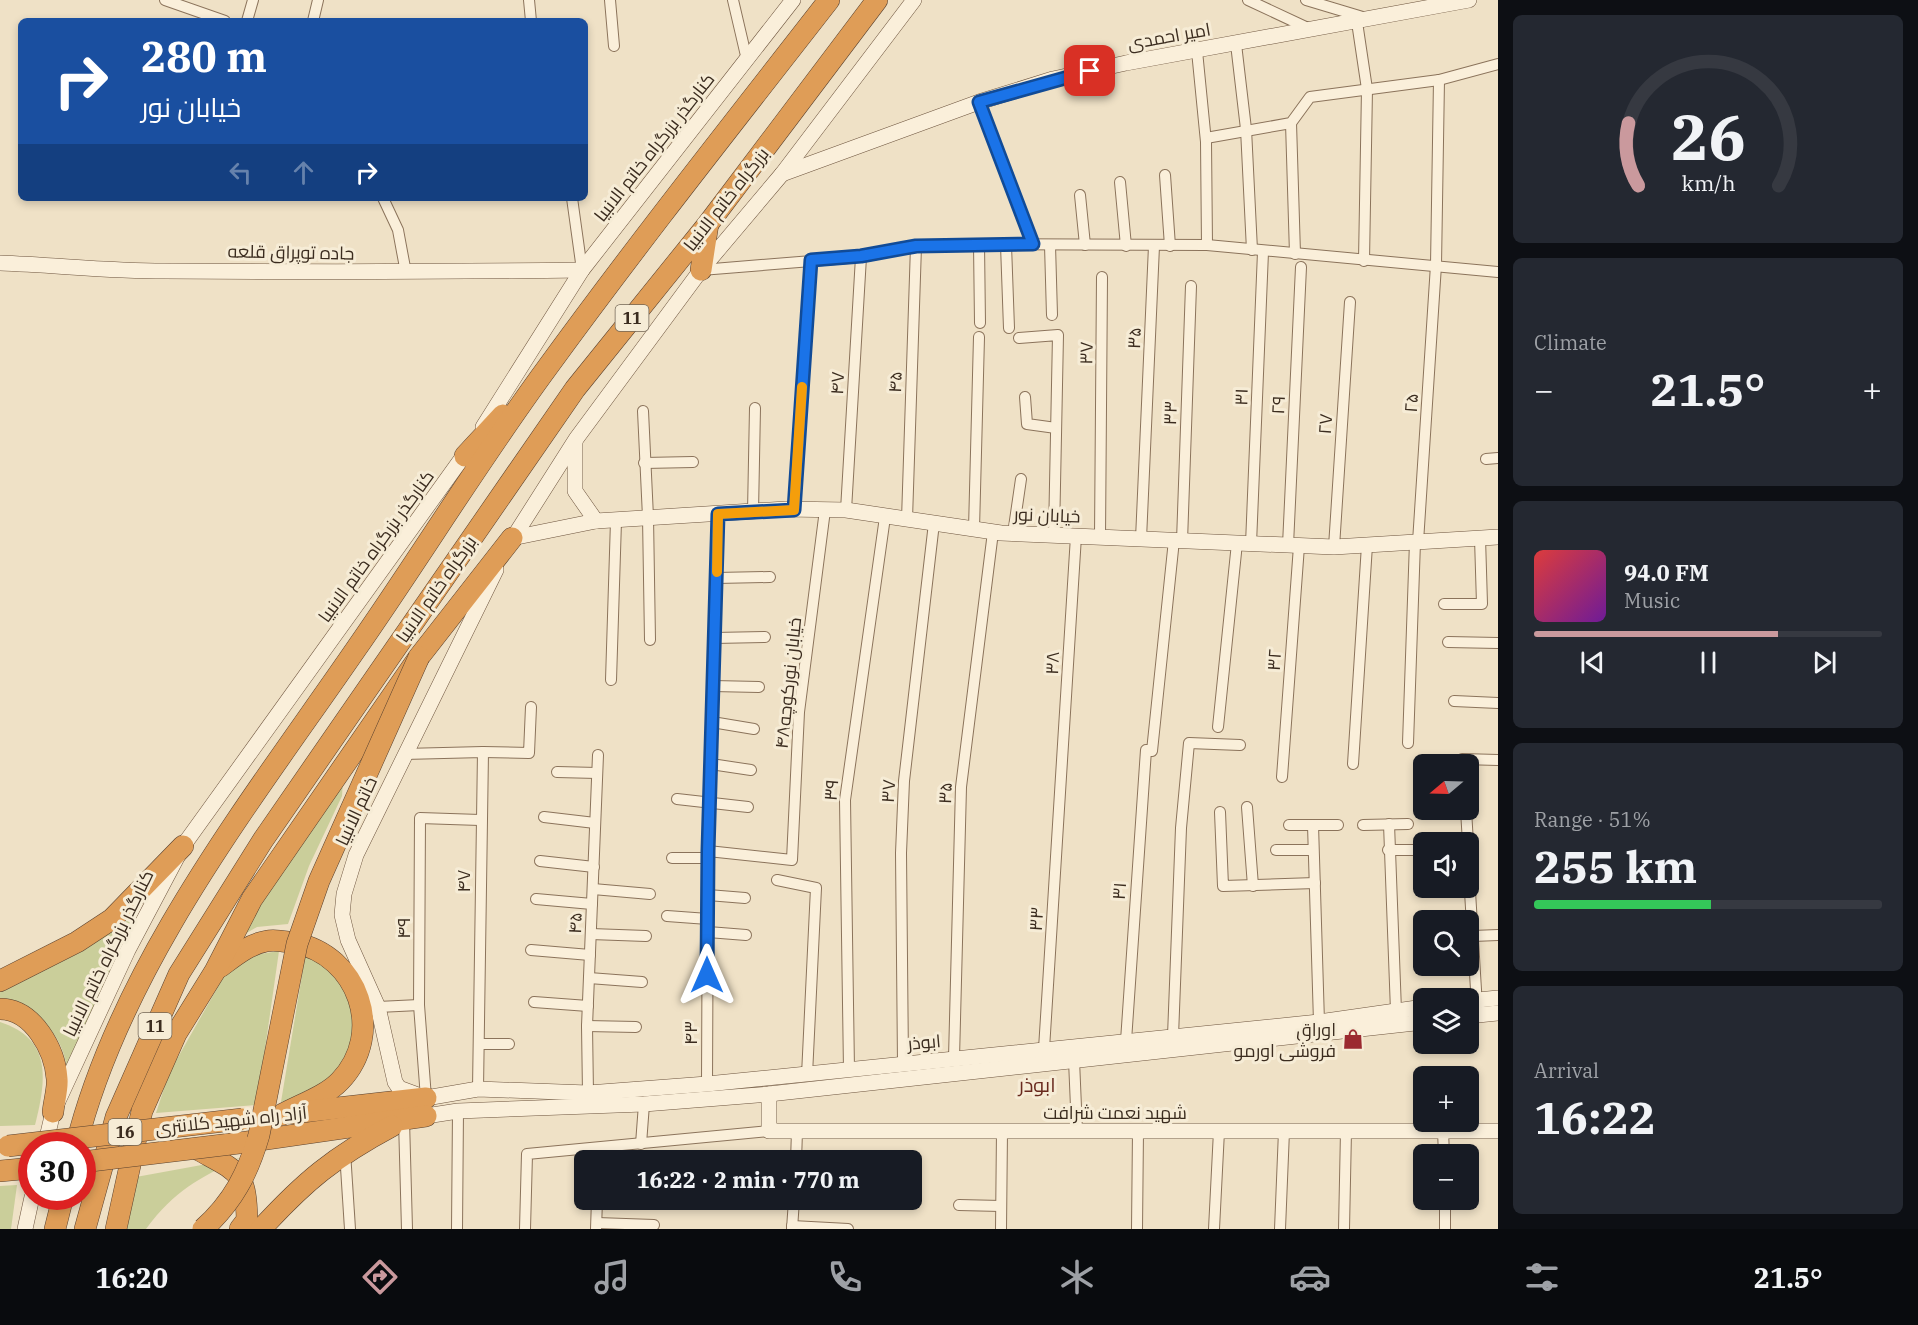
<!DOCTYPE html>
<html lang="en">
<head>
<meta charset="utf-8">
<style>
	body { margin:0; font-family:"IBM Plex Serif",Cairo,serif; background:#242831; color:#f1f3f6; height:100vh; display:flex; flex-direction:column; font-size:22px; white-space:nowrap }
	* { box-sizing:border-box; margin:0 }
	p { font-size:20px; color:#9ea1a6 }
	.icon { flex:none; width:33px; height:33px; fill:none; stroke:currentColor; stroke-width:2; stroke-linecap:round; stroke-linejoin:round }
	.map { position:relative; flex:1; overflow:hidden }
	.details { display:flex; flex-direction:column; gap:15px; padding:15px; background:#0d0f14; width:420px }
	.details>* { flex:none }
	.banner { position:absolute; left:18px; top:18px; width:570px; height:183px; border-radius:9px; box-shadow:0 3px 9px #0003; background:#1a4fa0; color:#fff; overflow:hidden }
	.needle { width:39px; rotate:251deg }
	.tools { position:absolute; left:1413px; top:754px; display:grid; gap:12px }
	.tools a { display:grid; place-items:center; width:66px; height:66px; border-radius:9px; background:#171b24; box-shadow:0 3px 9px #0003; font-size:30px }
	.speed { position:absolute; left:18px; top:1132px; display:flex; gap:12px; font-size:30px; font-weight:700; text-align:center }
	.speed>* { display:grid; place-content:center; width:78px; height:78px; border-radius:50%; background:#171b24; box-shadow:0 3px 9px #0003; line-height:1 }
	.speed .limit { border:9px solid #d22; background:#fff; color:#111 }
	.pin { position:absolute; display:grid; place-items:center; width:51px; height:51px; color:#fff; margin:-26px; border-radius:12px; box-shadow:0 3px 9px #0006 }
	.me { position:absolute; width:66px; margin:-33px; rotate:0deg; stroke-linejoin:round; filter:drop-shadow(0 0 4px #0008) }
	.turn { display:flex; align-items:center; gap:21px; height:126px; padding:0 24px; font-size:27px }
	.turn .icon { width:78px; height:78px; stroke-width:2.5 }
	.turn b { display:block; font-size:42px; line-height:51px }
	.lanes { display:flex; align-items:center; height:57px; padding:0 24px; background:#0003; justify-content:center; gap:30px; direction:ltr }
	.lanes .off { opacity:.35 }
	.big { font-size:45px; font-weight:700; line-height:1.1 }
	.details .widget { flex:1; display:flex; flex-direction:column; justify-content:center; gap:9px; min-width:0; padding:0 21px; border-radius:9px; background:#242831 }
	.details .dial { align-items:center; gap:0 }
	.dial svg { height:156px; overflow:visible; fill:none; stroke:#363941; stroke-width:7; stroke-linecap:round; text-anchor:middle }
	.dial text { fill:#f1f3f6; stroke:none }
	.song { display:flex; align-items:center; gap:18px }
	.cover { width:72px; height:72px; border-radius:9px; background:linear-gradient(135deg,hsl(0 70% 55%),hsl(280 70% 35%)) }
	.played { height:6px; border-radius:3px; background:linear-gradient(90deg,#ca999d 70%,#363941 70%) }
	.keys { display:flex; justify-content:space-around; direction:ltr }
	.heat { display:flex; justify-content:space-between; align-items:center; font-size:33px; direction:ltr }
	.charge { height:9px; border-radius:4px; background:linear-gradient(90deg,#34c759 51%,#363941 0) }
	.trip { position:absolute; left:574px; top:1150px; width:348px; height:60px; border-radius:9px; background:#171b24; box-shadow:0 3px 9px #0003; font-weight:700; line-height:60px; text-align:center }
	.menu { display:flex; height:96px; justify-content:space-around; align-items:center; background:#090b0e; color:#9ea1a6 }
	.menu .icon { width:42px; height:42px }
	.menu .selected { color:#ca999d }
	.menu b { font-size:27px; color:#f1f3f6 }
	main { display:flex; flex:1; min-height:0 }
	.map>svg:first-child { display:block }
	.green { fill:#cace9a }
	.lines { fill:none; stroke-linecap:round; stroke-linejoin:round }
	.street-casing { stroke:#8b735b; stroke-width:12 }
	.secondary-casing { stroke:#6d543e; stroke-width:16 }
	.highway-casing { stroke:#59412f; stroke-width:22 }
	.street { stroke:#faefda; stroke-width:10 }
	.secondary { stroke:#faefda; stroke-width:15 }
	.highway { stroke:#df9d57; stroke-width:21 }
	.highway-bridge-casing { stroke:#59412f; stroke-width:22; stroke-linecap:butt }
	.highway-bridge { stroke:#df9d57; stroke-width:21 }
	.route-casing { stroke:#114b97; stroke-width:15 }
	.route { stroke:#1a73e8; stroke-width:10 }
	.slow { stroke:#f59e0b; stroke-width:10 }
	.labels { text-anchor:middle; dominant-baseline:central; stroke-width:6; stroke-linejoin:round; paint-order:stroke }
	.shield { fill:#f6ecd6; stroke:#736656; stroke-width:1.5 }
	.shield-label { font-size:16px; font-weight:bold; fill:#3b2c1f }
	.street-label { font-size:18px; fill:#3b2c1f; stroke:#f6ecd6 }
	.poi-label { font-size:18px; fill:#3b2c1f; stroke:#f6ecd6; text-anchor:end }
	.neighbourhood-label { font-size:20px; fill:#692a1e; stroke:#f6ecd6 }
</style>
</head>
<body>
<main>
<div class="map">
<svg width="1498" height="1229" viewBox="0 0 1498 1229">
	<rect width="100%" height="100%" fill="#efe1c6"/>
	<!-- green -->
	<g class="green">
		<path d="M343,781L342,796L309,866L288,924L257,927L238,938Z"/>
		<path d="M137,915L67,1069C62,1031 36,1009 0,1001V987L82,947Z"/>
		<path d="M279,951L257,1105L156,1113L169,1073L223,978L238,963L254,955Z"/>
		<path d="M306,951L318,956L354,1002C353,1015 356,1033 352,1045C340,1078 313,1096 281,1102Z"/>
		<path d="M0,1022C53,1039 46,1081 35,1125L0,1126Z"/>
		<path d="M240,1158C198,1179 175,1190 146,1229H124L136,1177Z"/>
		<path d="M17,1185L11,1229H0V1186Z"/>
	</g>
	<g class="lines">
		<!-- street casing -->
		<g class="street-casing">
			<g id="street">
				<path d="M165,0L225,21"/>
				<path d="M529,0L531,21"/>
				<path d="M610,0L614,46"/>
				<path d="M733,0L747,60"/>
				<path d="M1248,0L1310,29"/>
				<path d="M1306,0L1366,18"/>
				<path d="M247,21L253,0"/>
				<path d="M313,21L318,0"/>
				<path d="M1357,22L1367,89L1364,261"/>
				<path d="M1236,44L1246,129L1252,250"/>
				<path d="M1197,51L1206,142L1207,245"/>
				<path d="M979,102L1033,244"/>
				<path d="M1291,123L1295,254"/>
				<path d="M1206,138L1291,123L1310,97L1439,80L1498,64"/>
				<path d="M1165,175L1170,246"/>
				<path d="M1120,182L1126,246"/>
				<path d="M1080,195L1085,245"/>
				<path d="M383,198L398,230L406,273"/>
				<path d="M572,198L582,270"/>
				<path d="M979,244L980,323"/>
				<path d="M1006,245L1009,328"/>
				<path d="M1050,245L1052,315"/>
				<path d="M701,270L861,257L916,246L979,244L1207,245L1498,272"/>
				<path d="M1019,338L1058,335L1054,535"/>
				<path d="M1025,397L1027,424L1056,428"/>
				<path d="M643,411L648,517L650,640"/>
				<path d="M1486,459L1498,458"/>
				<path d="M644,463L693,462"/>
				<path d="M794,509L811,260"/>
				<path d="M846,510L861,257"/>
				<path d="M753,512L755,408"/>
				<path d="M907,519L916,246"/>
				<path d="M974,529L979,337"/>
				<path d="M1013,534L1021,479"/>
				<path d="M1100,537L1102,277"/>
				<path d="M1141,539L1154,246"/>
				<path d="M1182,541L1191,286"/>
				<path d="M1418,542L1436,265L1439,80"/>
				<path d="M1251,544L1263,252"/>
				<path d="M1288,545L1301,267"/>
				<path d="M1334,547L1350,302"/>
				<path d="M716,578L770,577"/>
				<path d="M1444,604H1482L1480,538"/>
				<path d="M714,638L765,637"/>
				<path d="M1448,642L1498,643"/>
				<path d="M611,680L616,521"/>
				<path d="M713,686L759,687"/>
				<path d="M1454,701L1498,703"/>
				<path d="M712,722L754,729"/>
				<path d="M1218,727L1237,543"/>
				<path d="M1408,743L1415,542"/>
				<path d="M483,752L529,753L531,707"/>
				<path d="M404,754L483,752L478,1089"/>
				<path d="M1462,759L1498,760"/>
				<path d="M711,764L751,770"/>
				<path d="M1353,764L1367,545"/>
				<path d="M557,772L597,773"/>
				<path d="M1282,777L1299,546"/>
				<path d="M677,799L748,807"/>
				<path d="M1247,807L1253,886"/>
				<path d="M1466,810L1468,843"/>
				<path d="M1220,812L1223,886L1315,883"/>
				<path d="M544,817L595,823"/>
				<path d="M1389,824L1396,1011"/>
				<path d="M1289,825H1338"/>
				<path d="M1313,825L1319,1022"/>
				<path d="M1363,825L1408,824"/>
				<path d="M1276,850H1312"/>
				<path d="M1388,850H1421"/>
				<path d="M708,851L792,860L799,712L825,510"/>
				<path d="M672,858H708"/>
				<path d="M1468,859L1477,1006"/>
				<path d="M540,861L594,867"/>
				<path d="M777,880L816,888L807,1075"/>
				<path d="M593,889L650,894"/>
				<path d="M708,895L745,898"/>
				<path d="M536,899L592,904"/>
				<path d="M667,916L708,919"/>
				<path d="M708,932L746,935"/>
				<path d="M591,934L646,936"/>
				<path d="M1473,936L1498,935"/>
				<path d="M531,950L590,955"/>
				<path d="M589,978L642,982"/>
				<path d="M534,1002L588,1006"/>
				<path d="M378,1007L419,1005"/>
				<path d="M587,1026L636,1027"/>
				<path d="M1173,1036L1181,828L1189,743L1240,745"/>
				<path d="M1126,1041L1146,750L1152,751L1174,540"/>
				<path d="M479,1044H509"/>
				<path d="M1044,1049L1076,536"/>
				<path d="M954,1058L961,787L993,532"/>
				<path d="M1074,1060L1077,1131"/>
				<path d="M903,1063L901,853L904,781L934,523"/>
				<path d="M849,1070L845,800L885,517"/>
				<path d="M707,1084L708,851L718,514"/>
				<path d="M588,1093L587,1026L598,755"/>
				<path d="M426,1098L419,1005L420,818L480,820"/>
				<path d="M1472,1100L1473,1131"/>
				<path d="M404,1120L407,1229"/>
				<path d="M1443,1131L1444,1155"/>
				<path d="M641,1144L644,1104"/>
				<path d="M345,1152L350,1229"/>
				<path d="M597,1161V1148"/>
				<path d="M796,1161L797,1131"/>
				<path d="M1445,1200V1229"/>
				<path d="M959,1205L1001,1206"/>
				<path d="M597,1223L654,1225"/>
				<path d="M792,1226L848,1229"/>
				<path d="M457,1229L458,1111"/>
				<path d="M525,1229L527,1154L769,1131"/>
				<path d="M596,1229L597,1200"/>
				<path d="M792,1229L794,1200"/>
				<path d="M1001,1229L1002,1131"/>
				<path d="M1137,1229L1138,1131"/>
				<path d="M1214,1229L1219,1131"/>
				<path d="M1280,1229L1284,1131"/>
				<path d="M1344,1229L1346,1131"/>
			</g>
		</g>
		<!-- secondary casing -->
		<g class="secondary-casing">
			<g id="secondary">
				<path d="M782,174L979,102L1053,79L1126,63L1469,0"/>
				<path d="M0,263C55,265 109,271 164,271C303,272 443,272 582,270"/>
				<path d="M483,427L582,270L793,0"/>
				<path d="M575,443V491L596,521"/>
				<path d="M512,538L596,521L786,509L846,510L1001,533L1334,547L1498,537"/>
				<path d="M508,546L576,439L701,270L782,174L914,0"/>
				<path d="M496,570L356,855L344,894L342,915L348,940L378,1007L395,1082L399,1088L426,1098L478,1089L588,1093L707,1084L1319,1022L1424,1007"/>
				<path d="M1468,1001L1498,998"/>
				<path d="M1468,1016L1498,1013"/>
				<path d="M769,1094V1131H1498"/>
				<path d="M426,1116L458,1111L644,1104L769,1094L1424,1022"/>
				<path d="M45,1146L53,1112L128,950L183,846L470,447"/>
				<path d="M25,1229L32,1197"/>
			</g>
		</g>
		<!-- highway casing -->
		<g class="highway-casing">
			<g id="highway">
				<path d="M701,270L708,224"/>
				<path d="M465,456L503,415"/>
				<path d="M220,967C235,956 249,944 267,941C276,939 286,942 295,943C358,955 386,1033 340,1081C326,1096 299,1105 281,1115"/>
				<path d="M0,981L77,942L112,919L183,846"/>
				<path d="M0,1009C33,1009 55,1050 57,1079C58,1089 54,1101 53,1112"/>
				<path d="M293,1113L426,1098"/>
				<path d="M240,1143L426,1116"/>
				<path d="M76,1146C121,965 252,800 356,649C421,556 480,459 547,368C638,243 734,122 829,0"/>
				<path d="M197,1149C238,1172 246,1170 247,1220L240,1229"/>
				<path d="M0,1171L32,1168"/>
				<path d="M55,1229L63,1197"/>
				<path d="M85,1229L116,1117L179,974L263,840L575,389L708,224L877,0"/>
				<path d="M116,1229L142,1111L176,1034L215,971L252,899L419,657L512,538"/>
				<path d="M261,1229C305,1181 334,1157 392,1126"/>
			</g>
		</g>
		<!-- street -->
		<use href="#street" class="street"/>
		<!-- secondary -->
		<use href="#secondary" class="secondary"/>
		<!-- highway -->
		<use href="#highway" class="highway"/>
		<!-- highway-bridge casing -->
		<g class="highway-bridge-casing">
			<g id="highway-bridge">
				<path d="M8,1146L242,1119"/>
				<path d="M82,1162L239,1143"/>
				<path d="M203,1229C233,1202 248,1173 259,1135L297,944L319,881L419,657"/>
			</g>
		</g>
		<!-- highway-bridge -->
		<use href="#highway-bridge" class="highway-bridge"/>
	</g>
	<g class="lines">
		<!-- route casing -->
		<g class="route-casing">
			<path id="route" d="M707,975L708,851L718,514L794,510L811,260L861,256L916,246L1033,244L979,102L1090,71"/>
		</g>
		<!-- route -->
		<use href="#route" class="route"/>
		<!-- slow -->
		<path class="slow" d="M717,572L718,514L794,510L802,387"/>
	</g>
	<!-- icons -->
	<defs>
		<g id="shop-bare" transform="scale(1.62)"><path d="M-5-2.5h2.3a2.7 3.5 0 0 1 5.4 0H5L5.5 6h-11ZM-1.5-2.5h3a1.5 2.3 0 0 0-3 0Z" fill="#9b2a30" stroke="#f6ecd6" stroke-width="2.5" paint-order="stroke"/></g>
	</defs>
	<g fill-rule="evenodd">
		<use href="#shop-bare" x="1353" y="1039"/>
	</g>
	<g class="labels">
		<!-- shield labels -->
		<g class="shield">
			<rect x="615.5" y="305" width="33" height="26" rx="4.5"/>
			<rect x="138.5" y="1013" width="33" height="26" rx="4.5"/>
			<rect x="108.5" y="1119" width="33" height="26" rx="4.5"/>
		</g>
		<g class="shield-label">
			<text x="632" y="318">11</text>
			<text x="155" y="1026">11</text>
			<text x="125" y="1132">16</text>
		</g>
		<!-- street labels -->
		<g class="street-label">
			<text transform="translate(1169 36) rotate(-10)">امیر احمدی</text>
			<text transform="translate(654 147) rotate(-52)">کنارگذر بزرگراه خاتم الانبیا</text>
			<text transform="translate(726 199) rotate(-52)">بزرگراه خاتم الانبیا</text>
			<text transform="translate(291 252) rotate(1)">جاده توپراق قلعه</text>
			<text transform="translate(1134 338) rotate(-87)">۳۵</text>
			<text transform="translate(1086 353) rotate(-89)">۳۷</text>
			<text transform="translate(895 382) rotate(-88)">۴۵</text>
			<text transform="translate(837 383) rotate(-87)">۴۷</text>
			<text transform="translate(1241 397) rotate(-88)">۳۱</text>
			<text transform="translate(1411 403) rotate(-86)">۲۵</text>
			<text transform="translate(1278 405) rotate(-87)">۲۹</text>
			<text transform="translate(1170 413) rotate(-88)">۳۳</text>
			<text transform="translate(1325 424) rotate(-86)">۲۷</text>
			<text transform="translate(1047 515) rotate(2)">خیابان نور</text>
			<text transform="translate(376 546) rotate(-54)">کنارگذر بزرگراه خاتم الانبیا</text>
			<text transform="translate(436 589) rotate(-55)">بزرگراه خاتم الانبیا</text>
			<text transform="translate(1274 660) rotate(-86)">۳۲</text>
			<text transform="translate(1052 663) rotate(-87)">۳۸</text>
			<text transform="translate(788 683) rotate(-84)">خیابان نورکوچه۴۸</text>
			<text transform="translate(831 790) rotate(-85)">۳۹</text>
			<text transform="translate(888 791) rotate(-86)">۳۷</text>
			<text transform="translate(945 793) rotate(-87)">۳۵</text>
			<text transform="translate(356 811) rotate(-65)">خاتم الانبیا</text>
			<text transform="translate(463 881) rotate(-90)">۴۷</text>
			<text transform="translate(1119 891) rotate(-86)">۳۱</text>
			<text transform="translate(1036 919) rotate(-86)">۳۳</text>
			<text transform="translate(575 923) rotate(-88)">۴۵</text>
			<text transform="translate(403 928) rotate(-90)">۴۹</text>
			<text transform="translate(108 953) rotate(-64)">کنارگذر بزرگراه خاتم الانبیا</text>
			<text transform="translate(690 1033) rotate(-90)">۴۳</text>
			<text transform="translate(924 1042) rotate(-5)">ابوذر</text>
			<text x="1115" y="1112">شهید نعمت شرافت</text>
			<text transform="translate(231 1120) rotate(-6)">آزاد راه شهید کلانتری</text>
		</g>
		<!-- poi labels -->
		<g class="poi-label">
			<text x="1336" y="1029">اوراق<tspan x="1336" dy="21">فروشی اورمو</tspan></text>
		</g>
		<!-- neighbourhood labels -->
		<g class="neighbourhood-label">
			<text x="1037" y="1084">ابوذر</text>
		</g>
	</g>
</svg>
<div class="tools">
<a><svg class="needle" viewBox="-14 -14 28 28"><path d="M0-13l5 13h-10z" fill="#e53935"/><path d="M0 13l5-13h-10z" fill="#9ea1a6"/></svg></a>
<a><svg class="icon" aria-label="sound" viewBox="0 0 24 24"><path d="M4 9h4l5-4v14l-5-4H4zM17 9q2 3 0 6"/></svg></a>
<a><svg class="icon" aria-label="search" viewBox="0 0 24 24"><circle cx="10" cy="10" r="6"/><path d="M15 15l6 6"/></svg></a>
<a><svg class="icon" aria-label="layers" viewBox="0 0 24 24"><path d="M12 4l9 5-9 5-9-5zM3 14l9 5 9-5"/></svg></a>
<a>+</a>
<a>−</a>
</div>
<div class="speed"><div class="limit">30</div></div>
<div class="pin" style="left:1090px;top:71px;background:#d93025"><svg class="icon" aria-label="arrive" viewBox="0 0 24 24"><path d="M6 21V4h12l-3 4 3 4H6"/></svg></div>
<svg class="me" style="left:707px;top:975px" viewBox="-20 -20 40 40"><path d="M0-17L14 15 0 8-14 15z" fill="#1a73e8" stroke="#fff" stroke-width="4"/></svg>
<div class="trip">16:22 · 2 min · 770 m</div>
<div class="banner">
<div class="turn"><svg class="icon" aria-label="right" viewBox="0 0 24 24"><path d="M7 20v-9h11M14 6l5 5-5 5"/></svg><div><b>280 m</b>خیابان نور</div></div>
<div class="lanes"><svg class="icon off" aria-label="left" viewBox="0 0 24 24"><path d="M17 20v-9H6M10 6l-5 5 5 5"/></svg><svg class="icon off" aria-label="ahead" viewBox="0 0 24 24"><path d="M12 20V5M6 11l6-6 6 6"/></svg><svg class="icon" aria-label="right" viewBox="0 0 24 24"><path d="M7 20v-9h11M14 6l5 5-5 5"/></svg></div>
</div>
</div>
<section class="details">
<div class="widget dial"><svg viewBox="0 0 100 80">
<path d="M14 69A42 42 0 1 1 86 69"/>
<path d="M14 69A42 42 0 0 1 9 37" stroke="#ca999d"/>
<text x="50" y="56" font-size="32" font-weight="700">26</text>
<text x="50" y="72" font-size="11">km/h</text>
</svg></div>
<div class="widget"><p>Climate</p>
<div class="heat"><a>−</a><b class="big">21.5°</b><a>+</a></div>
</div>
<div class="widget">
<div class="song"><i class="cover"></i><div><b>94.0 FM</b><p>Music</p></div></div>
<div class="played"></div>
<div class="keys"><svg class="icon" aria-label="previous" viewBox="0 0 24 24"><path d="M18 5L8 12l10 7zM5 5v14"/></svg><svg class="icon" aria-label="pause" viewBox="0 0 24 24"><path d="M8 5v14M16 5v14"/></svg><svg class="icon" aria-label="next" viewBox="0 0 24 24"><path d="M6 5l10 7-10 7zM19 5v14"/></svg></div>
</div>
<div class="widget"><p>Range · 51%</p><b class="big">255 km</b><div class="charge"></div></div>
<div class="widget"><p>Arrival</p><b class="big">16:22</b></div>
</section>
</main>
<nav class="menu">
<b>16:20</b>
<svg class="icon selected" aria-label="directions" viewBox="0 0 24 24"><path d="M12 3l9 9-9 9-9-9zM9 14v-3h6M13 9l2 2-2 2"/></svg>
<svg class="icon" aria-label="music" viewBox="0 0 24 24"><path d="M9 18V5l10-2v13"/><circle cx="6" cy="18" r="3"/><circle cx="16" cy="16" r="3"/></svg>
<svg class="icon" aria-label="phone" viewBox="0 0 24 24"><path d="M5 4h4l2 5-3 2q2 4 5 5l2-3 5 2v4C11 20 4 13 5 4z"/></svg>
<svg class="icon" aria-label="climate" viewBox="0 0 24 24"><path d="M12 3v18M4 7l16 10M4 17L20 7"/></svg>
<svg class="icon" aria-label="car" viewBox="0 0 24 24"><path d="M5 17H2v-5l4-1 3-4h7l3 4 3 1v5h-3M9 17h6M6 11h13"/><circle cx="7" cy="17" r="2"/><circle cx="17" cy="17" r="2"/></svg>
<svg class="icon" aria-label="filters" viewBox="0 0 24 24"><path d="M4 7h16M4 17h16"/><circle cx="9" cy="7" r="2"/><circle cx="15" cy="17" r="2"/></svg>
<b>21.5°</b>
</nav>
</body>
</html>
